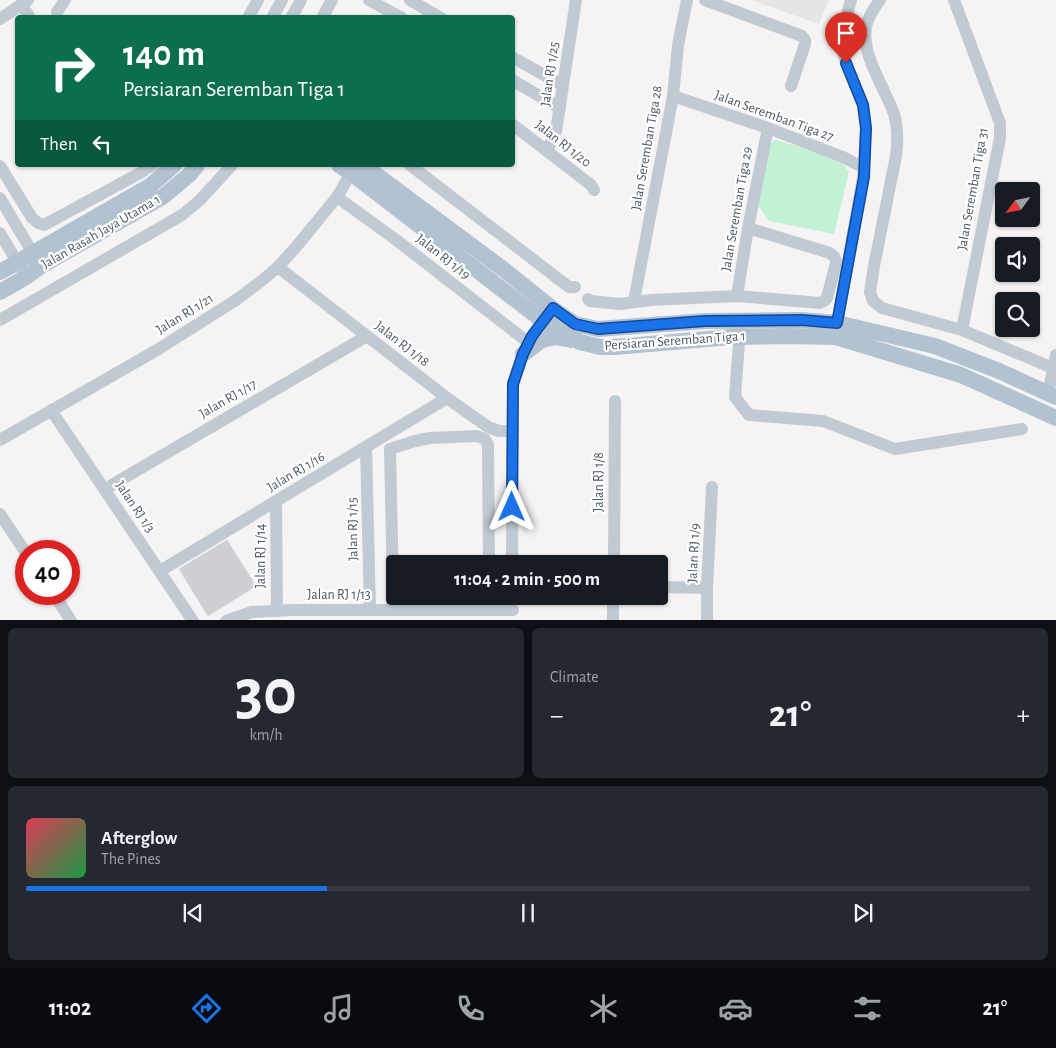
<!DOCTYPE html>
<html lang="en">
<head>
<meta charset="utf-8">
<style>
	body { margin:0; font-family:"Alegreya Sans",sans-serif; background:#242831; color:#f1f3f6; height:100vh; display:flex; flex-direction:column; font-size:19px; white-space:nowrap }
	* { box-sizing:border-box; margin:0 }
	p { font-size:16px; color:#9ea1a6 }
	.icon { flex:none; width:28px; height:28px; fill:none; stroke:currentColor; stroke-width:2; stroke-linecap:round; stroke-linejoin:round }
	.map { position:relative; height:620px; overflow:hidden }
	.side { display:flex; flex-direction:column; gap:8px; padding:8px; background:#0d0f14; flex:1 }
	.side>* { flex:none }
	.guide { position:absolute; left:15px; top:15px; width:500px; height:152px; border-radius:5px; box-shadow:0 1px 4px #0004; background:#0b6e4f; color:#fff; overflow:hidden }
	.needle { width:32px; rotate:237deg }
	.fabs { position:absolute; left:995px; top:182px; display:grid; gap:10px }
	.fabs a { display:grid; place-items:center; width:45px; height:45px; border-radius:5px; background:#171b24; box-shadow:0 1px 4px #0004; font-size:25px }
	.speed { position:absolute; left:15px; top:540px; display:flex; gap:10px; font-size:25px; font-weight:700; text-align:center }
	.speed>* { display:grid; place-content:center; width:65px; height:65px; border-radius:50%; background:#171b24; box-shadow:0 1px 4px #0004; line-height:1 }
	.speed .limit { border:8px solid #d22; background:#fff; color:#111 }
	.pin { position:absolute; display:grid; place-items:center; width:42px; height:42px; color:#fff; margin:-51px -21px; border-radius:50% 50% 50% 0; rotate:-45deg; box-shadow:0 0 5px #0007 }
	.pin .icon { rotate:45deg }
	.me { position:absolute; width:55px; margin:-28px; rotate:0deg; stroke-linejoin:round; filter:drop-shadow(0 0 4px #0008) }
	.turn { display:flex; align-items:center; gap:18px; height:105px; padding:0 25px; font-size:22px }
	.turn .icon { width:65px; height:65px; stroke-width:2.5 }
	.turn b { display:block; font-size:35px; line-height:42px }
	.then { display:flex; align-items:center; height:48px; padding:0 25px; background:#0003; gap:10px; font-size:19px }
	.big { font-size:38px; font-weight:600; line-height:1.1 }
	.side .card { flex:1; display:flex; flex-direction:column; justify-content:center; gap:8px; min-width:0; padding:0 18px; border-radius:8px; background:#242831 }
	.side .dial { align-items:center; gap:0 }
	.dial b { font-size:65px; line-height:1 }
	.song { display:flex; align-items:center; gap:15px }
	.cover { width:60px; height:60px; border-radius:8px; background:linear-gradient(135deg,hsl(350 70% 55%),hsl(140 70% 35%)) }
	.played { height:5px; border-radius:2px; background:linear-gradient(90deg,#1a73e8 30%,#363941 30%) }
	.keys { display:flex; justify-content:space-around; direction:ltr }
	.heat { display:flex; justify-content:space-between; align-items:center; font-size:28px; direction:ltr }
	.side .tiles { flex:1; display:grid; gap:8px; grid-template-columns:1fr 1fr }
	.card:last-child { grid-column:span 2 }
	.trip { position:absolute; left:386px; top:555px; width:282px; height:50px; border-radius:5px; background:#171b24; box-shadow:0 1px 4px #0004; font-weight:600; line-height:50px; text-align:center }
	.menu { display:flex; height:80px; justify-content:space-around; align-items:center; background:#090b0e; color:#9ea1a6 }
	.menu .icon { width:35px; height:35px }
	.menu .selected { color:#1a73e8 }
	.menu b { font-size:22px; color:#f1f3f6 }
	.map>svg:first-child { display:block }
	.education { fill:#e6e4e5 }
	.green { fill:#c3f1d5 }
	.building { fill:#cdcfd5; stroke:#d7d9de }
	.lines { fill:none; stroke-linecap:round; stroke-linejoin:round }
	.minor { stroke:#c1cad2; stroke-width:12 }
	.major { stroke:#b3c2d1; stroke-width:16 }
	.route-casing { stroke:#114b97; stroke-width:12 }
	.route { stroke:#1a73e8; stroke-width:9 }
	.labels { text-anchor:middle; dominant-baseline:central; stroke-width:4.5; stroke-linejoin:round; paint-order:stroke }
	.street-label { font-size:14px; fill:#4a5661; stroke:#fff }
</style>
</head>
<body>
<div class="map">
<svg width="1056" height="621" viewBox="0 0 1056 621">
	<rect width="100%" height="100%" fill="#f5f3f3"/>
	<!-- education -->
	<path class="education" d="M751,0H829L819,24Z"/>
	<!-- green -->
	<path class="green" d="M775,140L838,157L849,172L834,234L769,221L757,204L766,147Z"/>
	<!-- building -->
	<path class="building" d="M227,540L256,586L208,616L179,569Z"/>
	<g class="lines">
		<!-- minor -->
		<g class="minor">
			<path d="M369,0L402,18"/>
			<path d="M410,0L441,18"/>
			<path d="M705,0L802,36L805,40V44L791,86"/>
			<path d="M880,0C874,8 868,17 866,27C861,55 885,88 894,114C898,128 898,141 896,156L874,266L870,292L873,301L882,308L962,330L1053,368"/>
			<path d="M954,0L1000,123V138L962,330"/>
			<path d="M22,5L30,18"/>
			<path d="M57,12L65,0"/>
			<path d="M248,18L258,0"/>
			<path d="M272,18L282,0"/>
			<path d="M291,18L301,0"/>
			<path d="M322,18L332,0"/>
			<path d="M0,19L28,0"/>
			<path d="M512,57L562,85"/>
			<path d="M512,80L560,108"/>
			<path d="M673,96L768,128L843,157L864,168"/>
			<path d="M512,124L591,185L594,190"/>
			<path d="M547,151L556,131L576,0"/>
			<path d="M410,165L569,287H575"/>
			<path d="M0,166L32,218L38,223L44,225L140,173L152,165"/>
			<path d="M337,197L395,239L529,343"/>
			<path d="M0,198L37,260"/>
			<path d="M0,233L26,277"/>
			<path d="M278,267L447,398L488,427L499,431H512"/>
			<path d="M737,296L748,228L768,128"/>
			<path d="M588,299L590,301L620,304L651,300L737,296L820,303L824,301L827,298L836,263C836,258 834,256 830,253L748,228"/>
			<path d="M634,301L673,96L678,45L687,0"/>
			<path d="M0,320L182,215L200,200L232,165"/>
			<path d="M740,328L735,397L749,415L823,421L895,449L1022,429"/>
			<path d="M836,330L863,177L866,128L863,105L846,63L842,45L843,29L851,0"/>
			<path d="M1048,394L1056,355"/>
			<path d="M51,410L193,621"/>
			<path d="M0,440L157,350L236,300L260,282L278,267L296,247L337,197L351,173"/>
			<path d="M366,447L370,610"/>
			<path d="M105,489L367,336"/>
			<path d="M276,501L277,611"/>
			<path d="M0,514L26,553"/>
			<path d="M512,564L513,384L523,354L532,336L543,321"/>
			<path d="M614,564L615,401"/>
			<path d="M160,571L447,398"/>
			<path d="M660,587L707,588"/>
			<path d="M54,594L71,621"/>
			<path d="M395,596L393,590L390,449L415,441L430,438L477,436L485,439L488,445L489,564"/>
			<path d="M395,596L400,599H512"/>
			<path d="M226,621L252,612L292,610H513"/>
			<path d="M613,621V596"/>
			<path d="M707,621V588L712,487"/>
		</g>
		<!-- major -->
		<g class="major">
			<path d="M339,165L351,173L543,321L580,342L600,347H615L731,337L788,336L836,337L961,375L1056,418"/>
			<path d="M363,165L503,269L553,309L575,324L598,329L705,321L801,320L837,323L935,346L999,371L1056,397"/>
			<path d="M0,272L150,186L174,165"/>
			<path d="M0,292L26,277L41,266L164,196L190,174L197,165"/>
			<path d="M523,354L542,340L555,337L571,340"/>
		</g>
	</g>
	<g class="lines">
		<!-- route casing -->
		<g class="route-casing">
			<path id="route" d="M512,507L513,384L523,354L532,336L553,308L575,324L598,329L705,321L802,320L837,323L864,177L866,128L863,105L846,63"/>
		</g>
		<!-- route -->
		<use href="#route" class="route"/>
	</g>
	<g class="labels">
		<!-- street labels -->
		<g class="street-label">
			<text transform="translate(550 74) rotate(-82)">Jalan RJ 1/25</text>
			<text transform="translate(774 116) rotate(20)">Jalan Seremban Tiga 27</text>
			<text transform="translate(563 144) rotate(38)">Jalan RJ 1/20</text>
			<text transform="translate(647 148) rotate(-80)">Jalan Seremban Tiga 28</text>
			<text transform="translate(973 189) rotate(-80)">Jalan Seremban Tiga 31</text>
			<text transform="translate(737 209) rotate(-80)">Jalan Seremban Tiga 29</text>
			<text transform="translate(101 232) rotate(-30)">Jalan Rasah Jaya Utama 1</text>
			<text transform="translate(443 257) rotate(38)">Jalan RJ 1/19</text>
			<text transform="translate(185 314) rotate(-32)">Jalan RJ 1/21</text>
			<text transform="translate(675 341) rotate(-4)">Persiaran Seremban Tiga 1</text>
			<text transform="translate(402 344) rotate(38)">Jalan RJ 1/18</text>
			<text transform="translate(228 399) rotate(-30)">Jalan RJ 1/17</text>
			<text transform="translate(296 472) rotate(-31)">Jalan RJ 1/16</text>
			<text transform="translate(599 482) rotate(-90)">Jalan RJ 1/8</text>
			<text transform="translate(135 507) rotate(56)">Jalan RJ 1/3</text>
			<text transform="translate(353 529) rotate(-91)">Jalan RJ 1/15</text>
			<text transform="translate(694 553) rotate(-87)">Jalan RJ 1/9</text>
			<text transform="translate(261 556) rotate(-90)">Jalan RJ 1/14</text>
			<text x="339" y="595">Jalan RJ 1/13</text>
		</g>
	</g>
</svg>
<div class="fabs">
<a><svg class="needle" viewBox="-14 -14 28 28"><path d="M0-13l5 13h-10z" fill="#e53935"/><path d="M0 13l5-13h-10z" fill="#9ea1a6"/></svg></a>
<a><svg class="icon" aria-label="sound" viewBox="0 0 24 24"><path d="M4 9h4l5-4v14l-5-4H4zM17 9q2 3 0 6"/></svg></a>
<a><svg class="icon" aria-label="search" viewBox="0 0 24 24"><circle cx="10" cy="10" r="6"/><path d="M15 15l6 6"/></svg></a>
</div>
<div class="speed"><div class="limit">40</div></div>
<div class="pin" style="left:846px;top:63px;background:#d93025"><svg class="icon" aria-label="arrive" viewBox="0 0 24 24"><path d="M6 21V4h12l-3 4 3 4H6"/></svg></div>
<svg class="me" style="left:512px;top:507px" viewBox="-20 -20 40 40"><path d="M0-17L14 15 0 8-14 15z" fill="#1a73e8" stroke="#fff" stroke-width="4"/></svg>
<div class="trip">11:04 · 2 min · 500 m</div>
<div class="guide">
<div class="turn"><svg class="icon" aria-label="right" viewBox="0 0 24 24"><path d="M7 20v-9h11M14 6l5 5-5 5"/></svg><div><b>140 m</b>Persiaran Seremban Tiga 1</div></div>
<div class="then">Then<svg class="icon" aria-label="left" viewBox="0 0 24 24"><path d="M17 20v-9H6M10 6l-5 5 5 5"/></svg></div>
</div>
</div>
<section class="side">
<div class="tiles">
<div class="card dial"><b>30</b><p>km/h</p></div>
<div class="card"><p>Climate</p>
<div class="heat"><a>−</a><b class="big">21°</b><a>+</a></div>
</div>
<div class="card">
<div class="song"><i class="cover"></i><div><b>Afterglow</b><p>The Pines</p></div></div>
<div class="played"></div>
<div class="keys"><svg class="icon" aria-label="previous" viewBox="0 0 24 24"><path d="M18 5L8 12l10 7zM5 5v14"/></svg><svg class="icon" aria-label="pause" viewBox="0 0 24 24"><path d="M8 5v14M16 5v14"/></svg><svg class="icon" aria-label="next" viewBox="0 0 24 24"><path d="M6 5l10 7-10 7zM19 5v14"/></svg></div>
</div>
</div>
</section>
<nav class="menu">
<b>11:02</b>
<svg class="icon selected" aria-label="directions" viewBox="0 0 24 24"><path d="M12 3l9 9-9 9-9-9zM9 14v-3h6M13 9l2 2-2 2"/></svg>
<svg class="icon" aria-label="music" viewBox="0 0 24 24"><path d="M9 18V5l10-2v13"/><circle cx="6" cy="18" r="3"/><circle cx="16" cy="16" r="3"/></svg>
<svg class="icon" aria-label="phone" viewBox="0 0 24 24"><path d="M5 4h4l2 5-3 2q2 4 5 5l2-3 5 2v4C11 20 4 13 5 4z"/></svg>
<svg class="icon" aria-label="climate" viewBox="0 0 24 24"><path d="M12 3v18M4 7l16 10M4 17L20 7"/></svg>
<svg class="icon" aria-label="car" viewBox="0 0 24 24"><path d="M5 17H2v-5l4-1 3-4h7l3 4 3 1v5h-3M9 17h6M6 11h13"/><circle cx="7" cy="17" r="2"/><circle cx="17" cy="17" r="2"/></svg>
<svg class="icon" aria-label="filters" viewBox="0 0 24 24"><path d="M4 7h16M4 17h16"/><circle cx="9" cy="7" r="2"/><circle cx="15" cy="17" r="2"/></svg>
<b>21°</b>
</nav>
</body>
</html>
